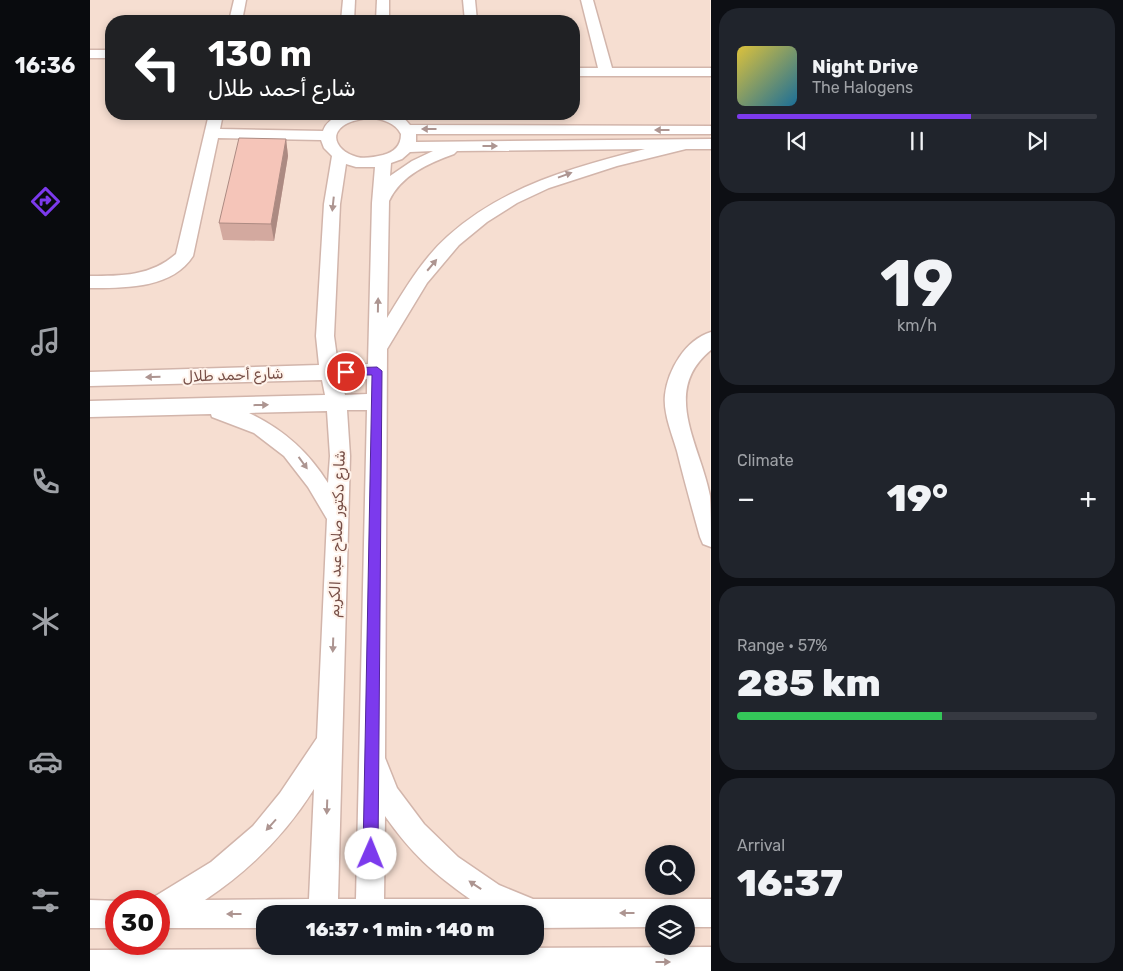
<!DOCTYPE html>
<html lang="en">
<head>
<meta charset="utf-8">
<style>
	body { margin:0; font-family:Rubik,Vazirmatn,sans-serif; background:#20242c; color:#f1f3f6; height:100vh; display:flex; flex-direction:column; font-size:19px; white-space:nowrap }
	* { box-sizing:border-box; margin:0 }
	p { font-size:16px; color:#9ea1a6 }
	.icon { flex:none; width:28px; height:28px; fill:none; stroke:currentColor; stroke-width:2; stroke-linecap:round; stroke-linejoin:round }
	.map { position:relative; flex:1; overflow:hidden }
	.panel { display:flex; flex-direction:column; gap:8px; padding:8px; background:#0d0f14; width:412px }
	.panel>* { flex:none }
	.guide { position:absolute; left:15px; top:15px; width:475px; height:105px; border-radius:20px; box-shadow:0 2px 8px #0003; background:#202124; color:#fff; overflow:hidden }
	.buttons { position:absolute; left:555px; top:845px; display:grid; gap:10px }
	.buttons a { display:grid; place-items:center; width:50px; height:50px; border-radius:50%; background:#171b24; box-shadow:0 2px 8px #0003; font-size:25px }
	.speed { position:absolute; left:15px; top:890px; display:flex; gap:10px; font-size:25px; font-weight:700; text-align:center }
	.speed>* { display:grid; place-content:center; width:65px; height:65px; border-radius:50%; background:#171b24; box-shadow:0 2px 8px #0003; line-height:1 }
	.speed .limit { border:8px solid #d22; background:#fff; color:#111 }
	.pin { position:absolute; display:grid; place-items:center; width:42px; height:42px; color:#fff; margin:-21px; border:2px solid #fff; border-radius:50%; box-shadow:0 1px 5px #0007 }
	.me { position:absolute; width:55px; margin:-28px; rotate:1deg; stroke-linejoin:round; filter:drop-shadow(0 0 4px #0008) }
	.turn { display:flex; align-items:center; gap:18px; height:105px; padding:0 20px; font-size:22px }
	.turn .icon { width:65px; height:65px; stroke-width:2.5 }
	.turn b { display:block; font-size:35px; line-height:42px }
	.big { font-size:38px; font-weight:800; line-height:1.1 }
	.panel .widget { flex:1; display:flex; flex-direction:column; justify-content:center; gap:8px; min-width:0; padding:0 18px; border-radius:20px; background:#20242c }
	.panel .dial { align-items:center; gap:0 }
	.dial b { font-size:65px; line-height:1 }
	.song { display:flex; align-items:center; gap:15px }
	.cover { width:60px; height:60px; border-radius:8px; background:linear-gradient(135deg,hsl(50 70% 55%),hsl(200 70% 35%)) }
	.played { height:5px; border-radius:2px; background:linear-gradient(90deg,#7c3aed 65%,#363941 65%) }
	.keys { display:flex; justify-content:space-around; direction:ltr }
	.heat { display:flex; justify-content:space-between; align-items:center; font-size:28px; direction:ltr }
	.charge { height:8px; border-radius:4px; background:linear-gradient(90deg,#34c759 57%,#363941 0) }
	.trip { position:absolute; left:166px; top:905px; width:288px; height:50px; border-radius:20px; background:#171b24; box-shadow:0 2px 8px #0003; font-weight:800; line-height:50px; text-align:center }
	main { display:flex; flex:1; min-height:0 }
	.tabs { display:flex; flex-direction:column; width:90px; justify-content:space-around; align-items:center; background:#090b0e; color:#9ea1a6 }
	.tabs .icon { width:35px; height:35px }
	.tabs .current { color:#7c3aed }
	.tabs b { font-size:22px; color:#f1f3f6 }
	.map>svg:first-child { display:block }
	.residential { fill:#f6ded1; fill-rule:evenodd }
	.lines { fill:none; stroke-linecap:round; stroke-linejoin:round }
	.minor-casing { stroke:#d2b5ab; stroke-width:3 }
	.minor { fill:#fff; fill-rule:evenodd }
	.wall { fill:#d3a99f }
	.shaded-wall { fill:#ac8a82 }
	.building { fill:#f5c5b9; stroke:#ac8a82 }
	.oneway { fill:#ad9591 }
	.route { fill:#7c3aed; stroke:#51269a }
	.labels { text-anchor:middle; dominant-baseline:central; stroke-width:4; stroke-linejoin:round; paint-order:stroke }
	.street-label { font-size:15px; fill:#774f47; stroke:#fff3eb }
</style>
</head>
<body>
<main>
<nav class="tabs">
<b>16:36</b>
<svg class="icon current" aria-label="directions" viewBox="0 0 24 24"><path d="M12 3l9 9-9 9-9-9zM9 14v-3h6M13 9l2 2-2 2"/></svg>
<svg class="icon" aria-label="music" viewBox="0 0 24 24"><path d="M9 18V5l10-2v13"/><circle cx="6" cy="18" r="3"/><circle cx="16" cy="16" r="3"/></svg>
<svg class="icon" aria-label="phone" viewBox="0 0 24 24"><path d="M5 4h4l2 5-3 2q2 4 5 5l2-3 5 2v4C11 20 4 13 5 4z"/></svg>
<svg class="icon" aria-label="climate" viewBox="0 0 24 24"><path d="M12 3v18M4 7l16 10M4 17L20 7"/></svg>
<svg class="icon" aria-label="car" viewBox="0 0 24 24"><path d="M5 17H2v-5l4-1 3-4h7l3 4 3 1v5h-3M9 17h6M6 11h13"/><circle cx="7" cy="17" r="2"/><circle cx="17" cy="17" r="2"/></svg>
<svg class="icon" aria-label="filters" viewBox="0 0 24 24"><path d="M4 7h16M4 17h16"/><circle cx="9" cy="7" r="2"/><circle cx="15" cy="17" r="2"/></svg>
</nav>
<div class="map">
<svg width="621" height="971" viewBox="0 0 621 971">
	<rect width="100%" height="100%" fill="#feeee3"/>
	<!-- residential -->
	<path class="residential" d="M0,0H620V971H0ZM21,21H484V114H21ZM564,854H596V886H564ZM26,901H69V944H26ZM175,914H445V946H175ZM564,914H596V946H564Z"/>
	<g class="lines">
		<!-- minor casing -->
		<g class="minor-casing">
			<g id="minor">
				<path d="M144,0H156L152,21H139Z"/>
				<path d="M253,0H265L264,21H251Z"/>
				<path d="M287,0H299V21H286Z"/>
				<path d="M373,0H385L387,21H375Z"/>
				<path d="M491,0H503L522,68H621V76H484V68H508Z"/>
				<rect x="0" y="50" width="21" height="8"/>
				<path d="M119,114H133L130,129L233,131C240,111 267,114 285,114C291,114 298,113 304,114C311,115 316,120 320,125L621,126V134H326V142L621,139V149H596L527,166L459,188L427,203L397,222L369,245L337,283L297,349L295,758L307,788L334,824L368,857L409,885L443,899H621V927H596V914H564V927L445,928V914H175V928H69V901H58L59,900L121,862L163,826L190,793L227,738L237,519L218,487L194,456L164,433L122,417L121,414L0,417V401L235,395L232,380L0,386V372L229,365L226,336L234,204L242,156L234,148L231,140L128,138L103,256C82,289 34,288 0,288V276C32,276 61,276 86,254ZM280,117C293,120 305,122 311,134C311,146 304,152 293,155C284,157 275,159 267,157C248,152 236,134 258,123C265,120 273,119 280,117ZM555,149C484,167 414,186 358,236C333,258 315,289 297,318L299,201C311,175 339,163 364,154L367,151ZM343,151L322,161L300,176L301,163L312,159L320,152ZM256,164L266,167H285L282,203L278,364L248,365L244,336L250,204ZM251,379H277V394L255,395ZM257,410H277L266,899H248L260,456ZM237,411L240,456L238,483C218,451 193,429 159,413ZM224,789L219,899L115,900C160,870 195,835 224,789ZM295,816C321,853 343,873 380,899H294Z"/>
				<path d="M621,332V350C570,391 611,446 620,496C621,512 621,530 621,547L613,544L610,537C602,508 594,480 587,451C582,434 573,413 575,395C578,370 595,340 621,332Z"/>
				<path d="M0,900L30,901H26V928H0Z"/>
				<path d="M621,947V971H0V950Z"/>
			</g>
		</g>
		<!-- minor -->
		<use href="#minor" class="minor"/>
	</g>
	<!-- wall -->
	<path class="wall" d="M196,139L198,156L184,241L133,240L129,223Z"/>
	<!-- shaded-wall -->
	<path class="shaded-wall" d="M196,139L198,156L184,241L181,224Z"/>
	<!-- building -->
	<path class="building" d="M149,138L196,139L181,224L129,223Z"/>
	<!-- one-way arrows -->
	<defs><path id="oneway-solid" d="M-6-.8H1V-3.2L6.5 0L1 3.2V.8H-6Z" transform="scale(1.25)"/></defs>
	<g class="oneway">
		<use href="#oneway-solid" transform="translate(339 129) rotate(-180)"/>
		<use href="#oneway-solid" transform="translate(572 130) rotate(-180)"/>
		<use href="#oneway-solid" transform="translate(400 146)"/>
		<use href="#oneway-solid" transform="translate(475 175) rotate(-20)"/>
		<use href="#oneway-solid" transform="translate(243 204) rotate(96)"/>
		<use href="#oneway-solid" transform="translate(342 265) rotate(-50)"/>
		<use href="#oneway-solid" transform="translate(288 305) rotate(-89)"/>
		<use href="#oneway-solid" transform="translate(63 377) rotate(178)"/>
		<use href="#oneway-solid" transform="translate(171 405) rotate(-1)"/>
		<use href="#oneway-solid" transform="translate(213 463) rotate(54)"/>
		<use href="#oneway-solid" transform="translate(243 645) rotate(92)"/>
		<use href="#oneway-solid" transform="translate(237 807) rotate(92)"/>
		<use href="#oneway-solid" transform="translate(181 825) rotate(132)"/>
		<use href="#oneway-solid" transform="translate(385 885) rotate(-146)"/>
		<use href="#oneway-solid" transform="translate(537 913) rotate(180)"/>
		<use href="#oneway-solid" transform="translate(144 914) rotate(180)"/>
		<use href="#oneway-solid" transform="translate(573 962)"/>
	</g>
	<!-- route -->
	<path class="route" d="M287,367L292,371L288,854L286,859L281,861L275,859L273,854L282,375H256L250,372L256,368Z"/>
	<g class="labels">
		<!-- street labels -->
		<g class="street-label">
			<text transform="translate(143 375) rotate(-2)">شارع أحمد طلال</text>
			<text transform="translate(247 534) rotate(-88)">شارع دكتور صلاح عبد الكريم</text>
		</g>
	</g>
</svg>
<div class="buttons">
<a><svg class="icon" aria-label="search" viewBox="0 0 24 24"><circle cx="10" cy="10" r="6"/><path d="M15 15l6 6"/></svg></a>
<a><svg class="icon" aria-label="layers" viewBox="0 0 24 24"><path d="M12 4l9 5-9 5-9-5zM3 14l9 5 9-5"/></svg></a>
</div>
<div class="speed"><div class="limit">30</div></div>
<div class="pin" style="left:256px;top:372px;background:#d93025"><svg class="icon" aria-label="arrive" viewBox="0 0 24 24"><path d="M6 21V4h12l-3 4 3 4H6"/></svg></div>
<svg class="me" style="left:281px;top:854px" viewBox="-20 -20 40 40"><circle r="19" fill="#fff"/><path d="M0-13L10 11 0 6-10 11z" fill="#7c3aed"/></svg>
<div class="trip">16:37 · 1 min · 140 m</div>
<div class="guide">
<div class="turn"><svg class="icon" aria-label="left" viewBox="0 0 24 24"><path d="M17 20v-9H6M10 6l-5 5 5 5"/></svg><div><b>130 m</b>شارع أحمد طلال</div></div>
</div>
</div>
<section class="panel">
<div class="widget">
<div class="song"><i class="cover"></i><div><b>Night Drive</b><p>The Halogens</p></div></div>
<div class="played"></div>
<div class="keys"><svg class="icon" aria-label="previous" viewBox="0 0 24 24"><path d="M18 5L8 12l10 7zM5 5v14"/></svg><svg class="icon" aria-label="pause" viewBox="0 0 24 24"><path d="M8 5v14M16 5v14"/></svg><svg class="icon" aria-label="next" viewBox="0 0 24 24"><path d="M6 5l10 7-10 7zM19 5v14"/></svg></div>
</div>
<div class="widget dial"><b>19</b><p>km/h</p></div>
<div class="widget"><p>Climate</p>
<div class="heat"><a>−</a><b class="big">19°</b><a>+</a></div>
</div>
<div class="widget"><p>Range · 57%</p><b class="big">285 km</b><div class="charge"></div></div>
<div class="widget"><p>Arrival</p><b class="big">16:37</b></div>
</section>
</main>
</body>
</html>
